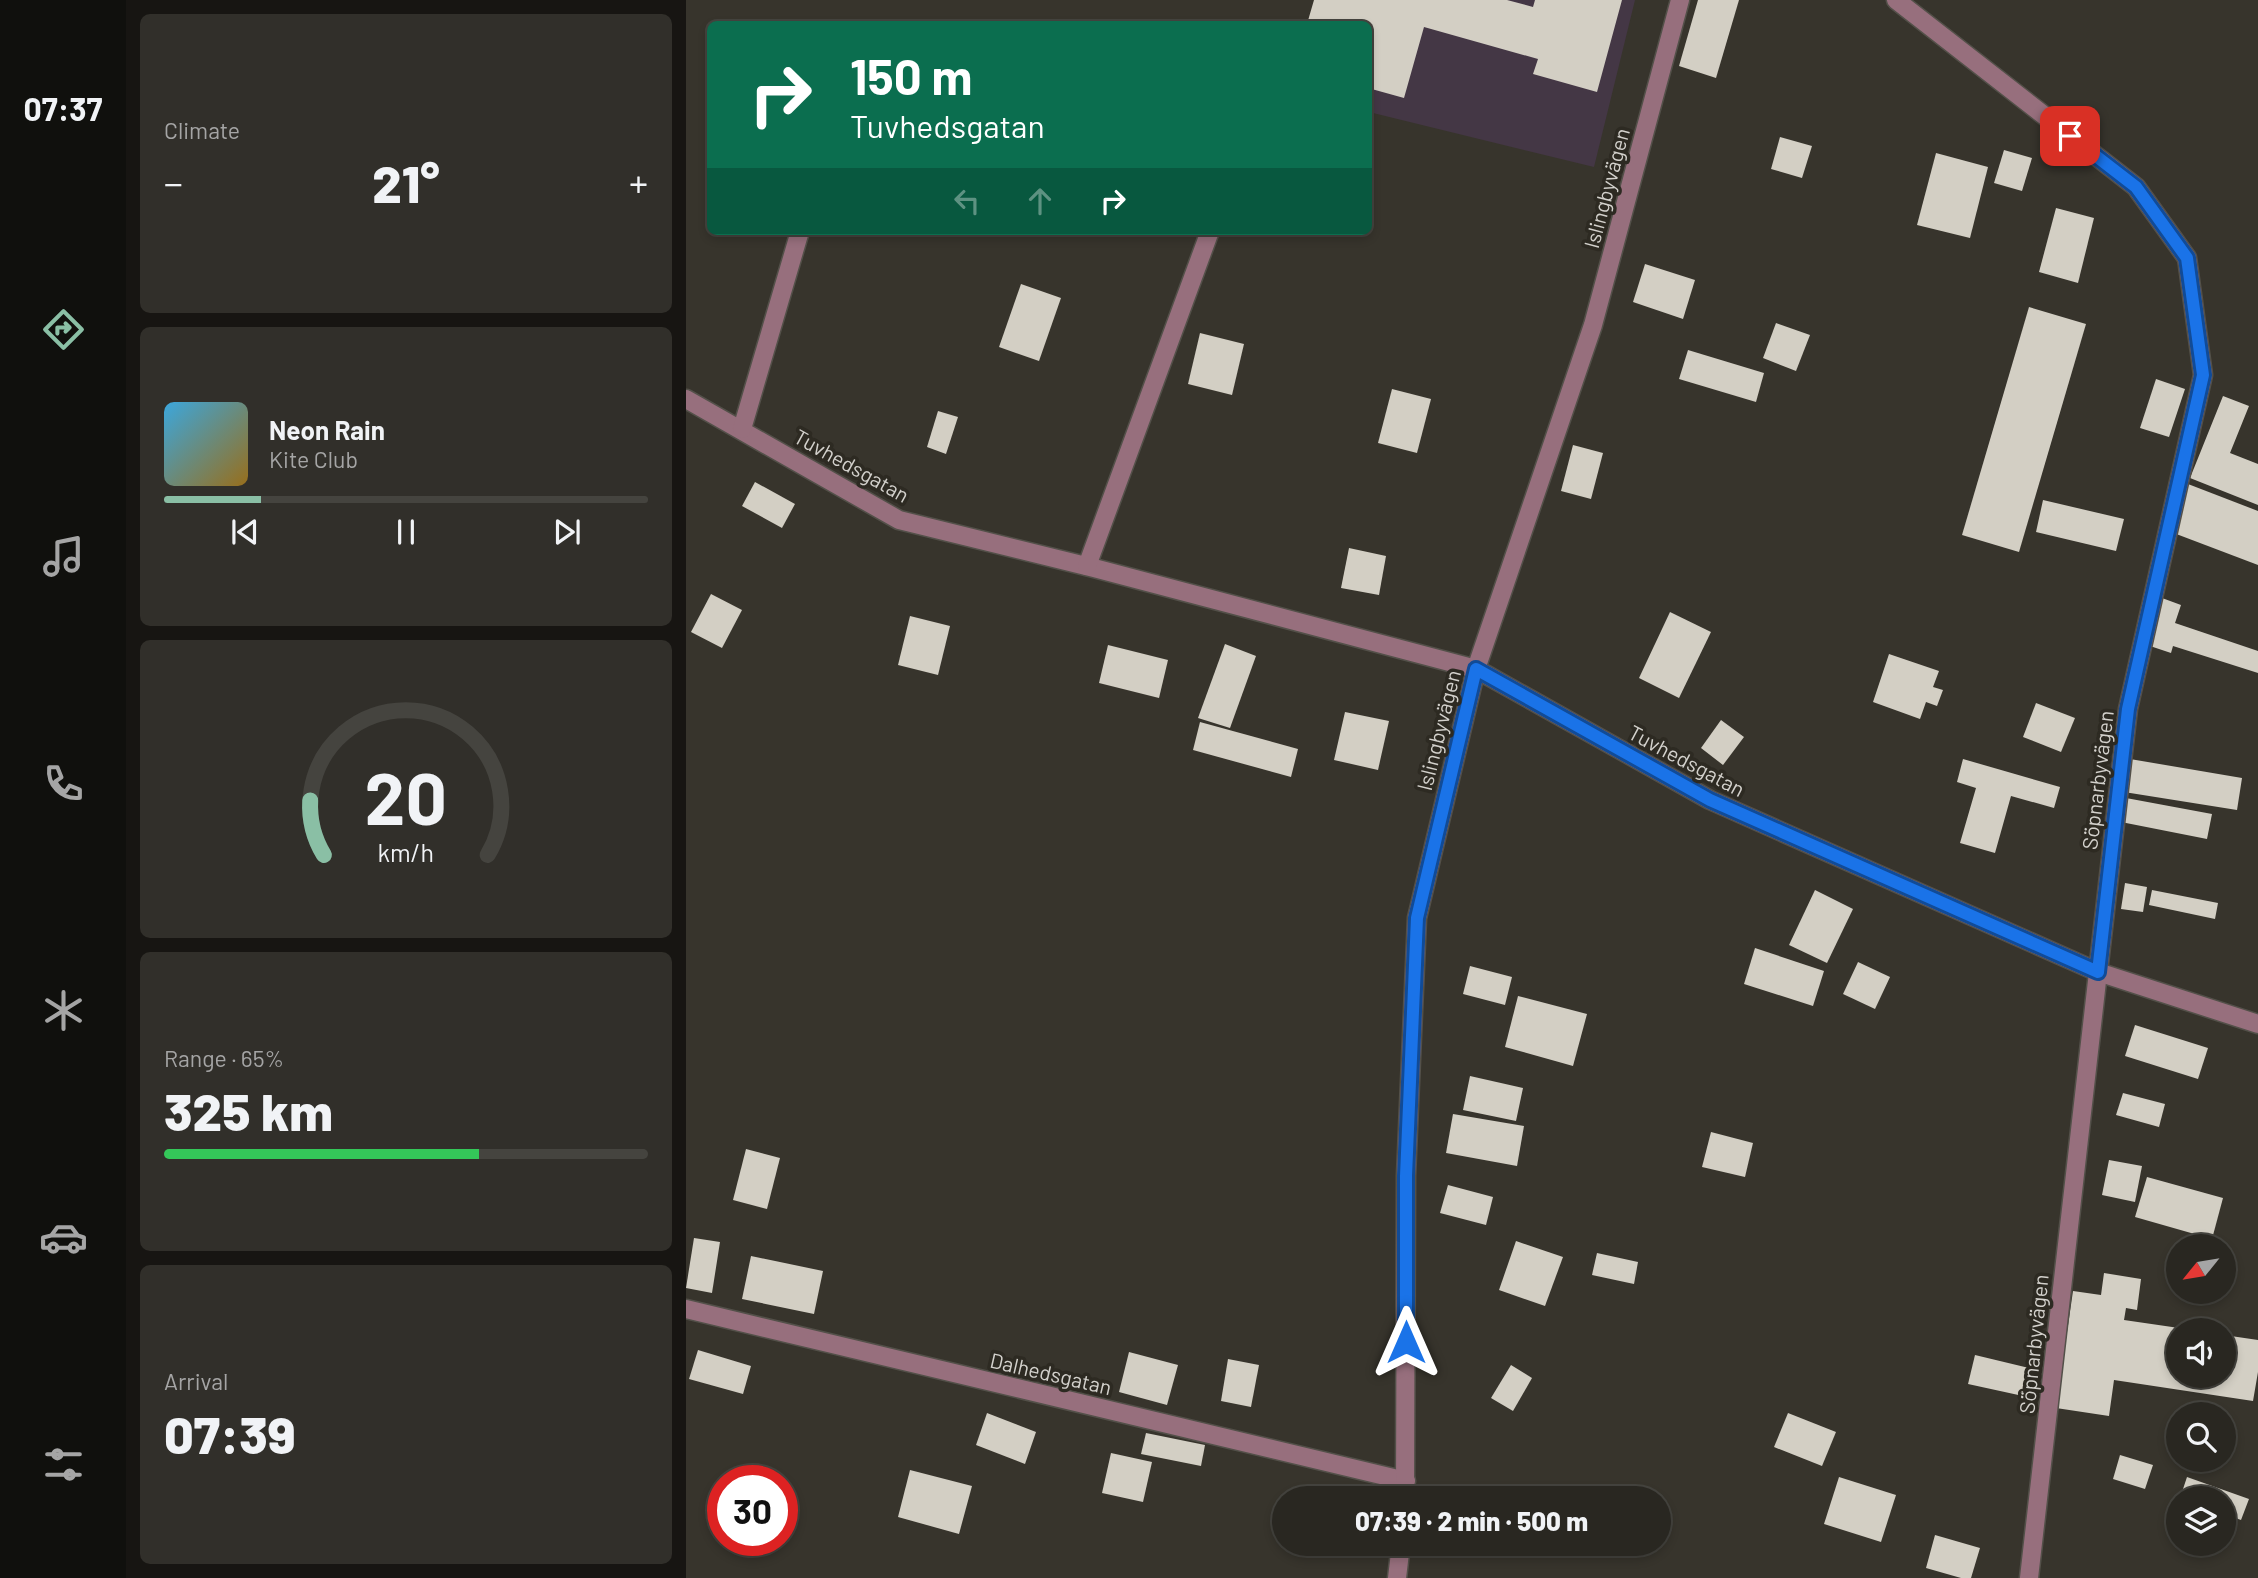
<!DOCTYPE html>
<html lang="en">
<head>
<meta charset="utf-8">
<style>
	body { margin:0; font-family:Barlow,sans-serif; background:#312f2a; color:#f1f3f6; height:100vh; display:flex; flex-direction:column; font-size:26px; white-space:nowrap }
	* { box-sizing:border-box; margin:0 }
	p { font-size:23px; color:#a5a5a5 }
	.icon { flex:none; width:38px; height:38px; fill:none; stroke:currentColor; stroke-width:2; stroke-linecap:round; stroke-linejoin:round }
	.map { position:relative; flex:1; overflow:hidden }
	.drawer { display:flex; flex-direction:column; gap:14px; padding:14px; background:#171512; width:560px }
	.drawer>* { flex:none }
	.hud { position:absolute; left:21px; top:21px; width:665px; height:214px; border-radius:10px; box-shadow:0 4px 10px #0003,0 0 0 2px #45443f; background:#0b6e4f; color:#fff; overflow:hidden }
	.needle { width:46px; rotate:240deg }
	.buttons { position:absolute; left:1480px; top:1234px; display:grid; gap:14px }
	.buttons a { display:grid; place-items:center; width:70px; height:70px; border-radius:50%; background:#292721; box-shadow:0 4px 10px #0003,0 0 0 2px #45443f; font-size:35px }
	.speed { position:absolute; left:21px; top:1465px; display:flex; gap:14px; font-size:35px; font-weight:700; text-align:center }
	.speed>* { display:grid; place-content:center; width:91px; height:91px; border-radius:50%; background:#292721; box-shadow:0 4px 10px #0003,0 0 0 2px #45443f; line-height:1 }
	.speed .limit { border:10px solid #d22; background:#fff; color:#111 }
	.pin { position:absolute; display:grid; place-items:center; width:60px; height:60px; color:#fff; margin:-30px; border-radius:14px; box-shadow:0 4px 10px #0006 }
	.me { position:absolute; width:77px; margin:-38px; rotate:0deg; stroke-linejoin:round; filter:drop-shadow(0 0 5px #0008) }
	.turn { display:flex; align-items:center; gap:24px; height:147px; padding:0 28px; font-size:32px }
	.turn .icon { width:91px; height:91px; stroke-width:2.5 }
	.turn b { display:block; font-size:49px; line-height:60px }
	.lanes { display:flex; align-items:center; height:66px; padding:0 28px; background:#0003; justify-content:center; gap:35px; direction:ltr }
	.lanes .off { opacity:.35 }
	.big { font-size:52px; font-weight:800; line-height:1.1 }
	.drawer .widget { flex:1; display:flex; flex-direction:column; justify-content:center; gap:10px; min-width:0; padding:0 24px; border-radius:10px; background:#312f2a }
	.drawer .dial { align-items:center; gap:0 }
	.dial svg { height:182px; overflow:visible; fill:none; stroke:#45443f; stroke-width:7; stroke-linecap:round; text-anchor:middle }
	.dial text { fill:#f1f3f6; stroke:none }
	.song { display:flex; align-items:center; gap:21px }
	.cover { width:84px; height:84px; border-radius:10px; background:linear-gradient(135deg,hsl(200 70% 55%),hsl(40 70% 35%)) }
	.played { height:7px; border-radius:4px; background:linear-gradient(90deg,#8abfa5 20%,#45443f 20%) }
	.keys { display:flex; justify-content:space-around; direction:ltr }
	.heat { display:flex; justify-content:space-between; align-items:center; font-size:38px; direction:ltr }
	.charge { height:10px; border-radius:5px; background:linear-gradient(90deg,#34c759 65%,#45443f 0) }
	.trip { position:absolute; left:586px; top:1486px; width:399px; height:70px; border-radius:35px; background:#292721; box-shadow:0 4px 10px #0003,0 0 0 2px #45443f; font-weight:800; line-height:70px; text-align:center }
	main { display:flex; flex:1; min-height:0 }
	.tabs { display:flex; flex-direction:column; width:126px; justify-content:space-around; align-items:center; background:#10100d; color:#a5a5a5 }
	.tabs .icon { width:49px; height:49px }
	.tabs .on { color:#8abfa5 }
	.tabs b { font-size:32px; color:#f1f3f6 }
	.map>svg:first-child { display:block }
	.industrial { fill:#443745 }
	.building { fill:#d3cfc4 }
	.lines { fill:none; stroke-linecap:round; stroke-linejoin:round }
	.minor-casing { stroke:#535049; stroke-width:21 }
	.minor { stroke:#976f7d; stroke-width:18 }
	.route-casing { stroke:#114b97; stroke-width:18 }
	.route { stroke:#1a73e8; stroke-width:12 }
	.labels { text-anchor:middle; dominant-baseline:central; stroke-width:7; stroke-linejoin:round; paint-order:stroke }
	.street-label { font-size:21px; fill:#d3d1cc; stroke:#2d2a22 }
</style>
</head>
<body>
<main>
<nav class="tabs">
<b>07:37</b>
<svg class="icon on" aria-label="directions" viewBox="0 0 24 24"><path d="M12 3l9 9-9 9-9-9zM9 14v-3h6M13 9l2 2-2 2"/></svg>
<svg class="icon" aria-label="music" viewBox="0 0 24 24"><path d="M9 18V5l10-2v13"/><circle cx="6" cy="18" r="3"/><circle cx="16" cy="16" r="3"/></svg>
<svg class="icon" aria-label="phone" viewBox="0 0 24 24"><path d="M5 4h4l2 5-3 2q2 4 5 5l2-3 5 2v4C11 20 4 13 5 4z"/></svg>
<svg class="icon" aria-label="climate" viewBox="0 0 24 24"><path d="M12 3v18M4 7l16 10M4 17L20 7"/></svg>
<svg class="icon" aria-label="car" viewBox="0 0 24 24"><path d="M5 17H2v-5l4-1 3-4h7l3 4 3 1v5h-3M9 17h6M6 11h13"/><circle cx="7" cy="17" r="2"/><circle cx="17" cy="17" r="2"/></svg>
<svg class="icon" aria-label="filters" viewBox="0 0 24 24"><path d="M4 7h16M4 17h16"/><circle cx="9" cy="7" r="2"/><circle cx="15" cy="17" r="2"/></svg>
</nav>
<section class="drawer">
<div class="widget"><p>Climate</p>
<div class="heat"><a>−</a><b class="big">21°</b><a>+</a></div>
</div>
<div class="widget">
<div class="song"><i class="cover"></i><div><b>Neon Rain</b><p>Kite Club</p></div></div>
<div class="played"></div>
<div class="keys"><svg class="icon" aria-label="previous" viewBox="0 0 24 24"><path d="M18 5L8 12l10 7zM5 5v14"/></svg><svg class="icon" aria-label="pause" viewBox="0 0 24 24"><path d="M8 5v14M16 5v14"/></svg><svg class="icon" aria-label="next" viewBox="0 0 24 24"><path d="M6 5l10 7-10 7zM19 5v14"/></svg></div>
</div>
<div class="widget dial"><svg viewBox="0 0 100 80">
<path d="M14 69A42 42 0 1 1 86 69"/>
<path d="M14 69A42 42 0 0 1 8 45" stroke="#8abfa5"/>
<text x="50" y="56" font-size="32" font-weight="700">20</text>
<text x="50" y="72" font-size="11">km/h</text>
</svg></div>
<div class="widget"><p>Range · 65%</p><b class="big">325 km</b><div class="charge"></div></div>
<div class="widget"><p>Arrival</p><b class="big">07:39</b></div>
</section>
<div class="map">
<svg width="1572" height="1578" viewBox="0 0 1572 1578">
	<rect width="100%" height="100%" fill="#37342c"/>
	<!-- industrial -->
	<path class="industrial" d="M635,0H949L908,167L683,112L682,24H629Z"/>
	<!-- building -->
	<g class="building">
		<path d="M628,0H821L847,7L849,0H936L911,92L847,74L852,59L738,27L718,98L682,88V24H621Z"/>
		<path d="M1012,0H1053L1030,78L993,66Z"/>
		<path d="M1094,137L1126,146L1116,178L1085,169Z"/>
		<path d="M1318,150L1346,158L1336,191L1308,183Z"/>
		<path d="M1250,153L1302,167L1284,238L1231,225Z"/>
		<path d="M1370,208L1408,218L1392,283L1353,272Z"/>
		<path d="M959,264L1009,280L997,319L947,302Z"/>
		<path d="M335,284L375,298L353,361L313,347Z"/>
		<path d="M1343,307L1400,324L1333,552L1276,535Z"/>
		<path d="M1090,323L1124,335L1110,371L1077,358Z"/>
		<path d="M514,333L558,344L546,395L502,384Z"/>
		<path d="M1002,350L1078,373L1070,402L993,379Z"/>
		<path d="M1470,379L1499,389L1483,437L1454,428Z"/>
		<path d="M706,389L745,399L731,453L692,443Z"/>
		<path d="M1537,396L1563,406L1544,453L1572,464V505L1504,478Z"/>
		<path d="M252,411L272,417L260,454L241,447Z"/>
		<path d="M887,445L917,453L905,499L875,491Z"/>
		<path d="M69,482L109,504L96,528L56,506Z"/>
		<path d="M1502,484L1572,511V565L1485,532Z"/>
		<path d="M1357,500L1438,519L1430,551L1350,532Z"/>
		<path d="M663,548L700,556L693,595L655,588Z"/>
		<path d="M25,594L56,610L36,648L5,632Z"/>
		<path d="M1476,598L1495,605L1489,623L1572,651V673L1487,646L1485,653L1461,645Z"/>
		<path d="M984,612L1025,632L993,698L953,678Z"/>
		<path d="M224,616L264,626L252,675L212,665Z"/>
		<path d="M539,644L570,656L544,728L512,718Z"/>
		<path d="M422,645L482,660L473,698L413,683Z"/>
		<path d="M1203,654L1253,671L1247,687L1257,690L1251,706L1240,702L1234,719L1187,702Z"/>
		<path d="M1350,703L1389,718L1375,752L1337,737Z"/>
		<path d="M659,712L703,721L692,770L648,760Z"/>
		<path d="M1035,720L1058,737L1037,765L1015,748Z"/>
		<path d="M514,722L612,749L605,777L507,750Z"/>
		<path d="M1277,759L1374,787L1368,808L1325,796L1309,853L1274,843L1290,788L1271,782Z"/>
		<path d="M1444,759L1556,778L1551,810L1438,792Z"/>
		<path d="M1440,798L1526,814L1521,839L1435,822Z"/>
		<path d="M1439,883L1461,887L1457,912L1435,909Z"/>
		<path d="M1129,890L1167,909L1141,963L1103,945Z"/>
		<path d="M1466,890L1532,903L1529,919L1463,905Z"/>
		<path d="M1069,948L1138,971L1127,1006L1058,984Z"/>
		<path d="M1172,962L1204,977L1189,1009L1157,994Z"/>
		<path d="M784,966L826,977L819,1005L777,994Z"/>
		<path d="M832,996L901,1014L887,1066L819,1047Z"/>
		<path d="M1449,1025L1522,1048L1512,1079L1439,1056Z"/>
		<path d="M784,1076L837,1088L830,1121L777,1110Z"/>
		<path d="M1437,1093L1479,1104L1473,1127L1430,1115Z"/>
		<path d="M767,1114L838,1126L831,1166L760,1153Z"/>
		<path d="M1025,1132L1067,1143L1059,1177L1016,1167Z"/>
		<path d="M60,1149L94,1158L81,1209L47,1200Z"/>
		<path d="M1423,1160L1456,1166L1449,1202L1416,1195Z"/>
		<path d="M1461,1177L1537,1198L1526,1239L1449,1217Z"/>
		<path d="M762,1185L807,1197L800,1225L754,1213Z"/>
		<path d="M8,1238L34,1242L26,1293L0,1288Z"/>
		<path d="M830,1241L877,1257L859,1306L813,1290Z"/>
		<path d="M911,1253L952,1262L948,1284L906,1275Z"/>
		<path d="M65,1256L137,1271L128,1314L56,1299Z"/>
		<path d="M1418,1273L1455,1279L1451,1310L1440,1308L1438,1320L1493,1328V1376H1538V1335L1572,1340V1372L1567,1401L1428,1380L1423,1416L1370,1408L1387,1291L1415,1295Z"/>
		<path d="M12,1350L65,1366L57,1394L3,1379Z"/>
		<path d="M443,1352L492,1365L481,1405L433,1392Z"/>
		<path d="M1289,1355L1343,1368L1337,1396L1282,1384Z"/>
		<path d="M542,1359L573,1365L565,1407L535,1401Z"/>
		<path d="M825,1365L846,1378L827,1411L805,1398Z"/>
		<path d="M301,1413L350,1432L339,1464L290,1445Z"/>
		<path d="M1102,1413L1150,1432L1136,1466L1088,1447Z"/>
		<path d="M460,1433L519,1445L515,1466L455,1454Z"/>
		<path d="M425,1453L466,1462L457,1502L416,1493Z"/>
		<path d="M1434,1455L1467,1465L1459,1489L1427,1479Z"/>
		<path d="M224,1470L286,1486L273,1534L212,1517Z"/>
		<path d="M1153,1477L1210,1495L1195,1542L1138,1524Z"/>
		<path d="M1501,1477L1563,1499L1555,1520L1538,1514V1498H1494Z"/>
		<path d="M1249,1535L1294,1548L1285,1578H1275L1240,1568Z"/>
	</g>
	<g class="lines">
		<!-- minor casing -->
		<g class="minor-casing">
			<g id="minor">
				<path d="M1210,0L1450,187L1501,258L1517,375L1442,709L1343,1578"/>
				<path d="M0,399L213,520L408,568L790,669L1024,800L1412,972L1572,1024"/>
				<path d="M56,429L114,231"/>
				<path d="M401,566L524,231"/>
				<path d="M0,1309L720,1481"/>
				<path d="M719,1498L720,1176L731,918L790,669L907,325L994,0"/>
				<path d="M711,1578L715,1544"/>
			</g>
		</g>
		<!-- minor -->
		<use href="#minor" class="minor"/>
	</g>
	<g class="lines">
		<!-- route casing -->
		<g class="route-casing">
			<path id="route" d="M720,1342V1176L731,918L790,669L1024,800L1412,972L1442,709L1517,375L1501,258L1450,187L1384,136"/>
		</g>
		<!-- route -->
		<use href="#route" class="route"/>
	</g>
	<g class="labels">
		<!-- street labels -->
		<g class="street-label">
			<text transform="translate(920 188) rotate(-75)">Islingbyvägen</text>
			<text transform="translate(166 465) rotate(29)">Tuvhedsgatan</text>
			<text transform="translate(752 730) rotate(-76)">Islingbyvägen</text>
			<text transform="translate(1001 760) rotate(28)">Tuvhedsgatan</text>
			<text transform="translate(1411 780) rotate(-83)">Söpnarbyvägen</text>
			<text transform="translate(1347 1344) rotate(-84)">Söpnarbyvägen</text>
			<text transform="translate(365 1373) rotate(13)">Dalhedsgatan</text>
		</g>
	</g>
</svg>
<div class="buttons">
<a><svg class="needle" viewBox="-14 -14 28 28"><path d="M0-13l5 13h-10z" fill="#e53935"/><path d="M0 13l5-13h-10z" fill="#a5a5a5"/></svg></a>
<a><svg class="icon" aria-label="sound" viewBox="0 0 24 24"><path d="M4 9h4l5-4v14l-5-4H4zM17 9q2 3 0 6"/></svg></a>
<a><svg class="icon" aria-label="search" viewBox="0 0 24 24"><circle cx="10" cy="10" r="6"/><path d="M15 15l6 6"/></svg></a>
<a><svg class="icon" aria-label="layers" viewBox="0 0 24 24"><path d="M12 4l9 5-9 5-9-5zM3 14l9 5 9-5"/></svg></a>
</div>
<div class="speed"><div class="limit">30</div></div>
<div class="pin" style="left:1384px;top:136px;background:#d93025"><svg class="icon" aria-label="arrive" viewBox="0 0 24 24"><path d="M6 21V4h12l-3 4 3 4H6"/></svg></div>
<svg class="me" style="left:720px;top:1342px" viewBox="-20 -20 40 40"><path d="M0-17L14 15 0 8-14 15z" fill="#1a73e8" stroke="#fff" stroke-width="4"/></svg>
<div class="trip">07:39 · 2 min · 500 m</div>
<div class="hud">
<div class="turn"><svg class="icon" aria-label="right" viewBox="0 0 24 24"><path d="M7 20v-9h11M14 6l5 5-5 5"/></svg><div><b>150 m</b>Tuvhedsgatan</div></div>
<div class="lanes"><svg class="icon off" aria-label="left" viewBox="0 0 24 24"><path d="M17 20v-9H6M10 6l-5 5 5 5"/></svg><svg class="icon off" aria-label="ahead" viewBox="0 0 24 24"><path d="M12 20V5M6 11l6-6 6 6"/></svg><svg class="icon" aria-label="right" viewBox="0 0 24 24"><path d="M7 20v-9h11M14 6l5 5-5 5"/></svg></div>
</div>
</div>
</main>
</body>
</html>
